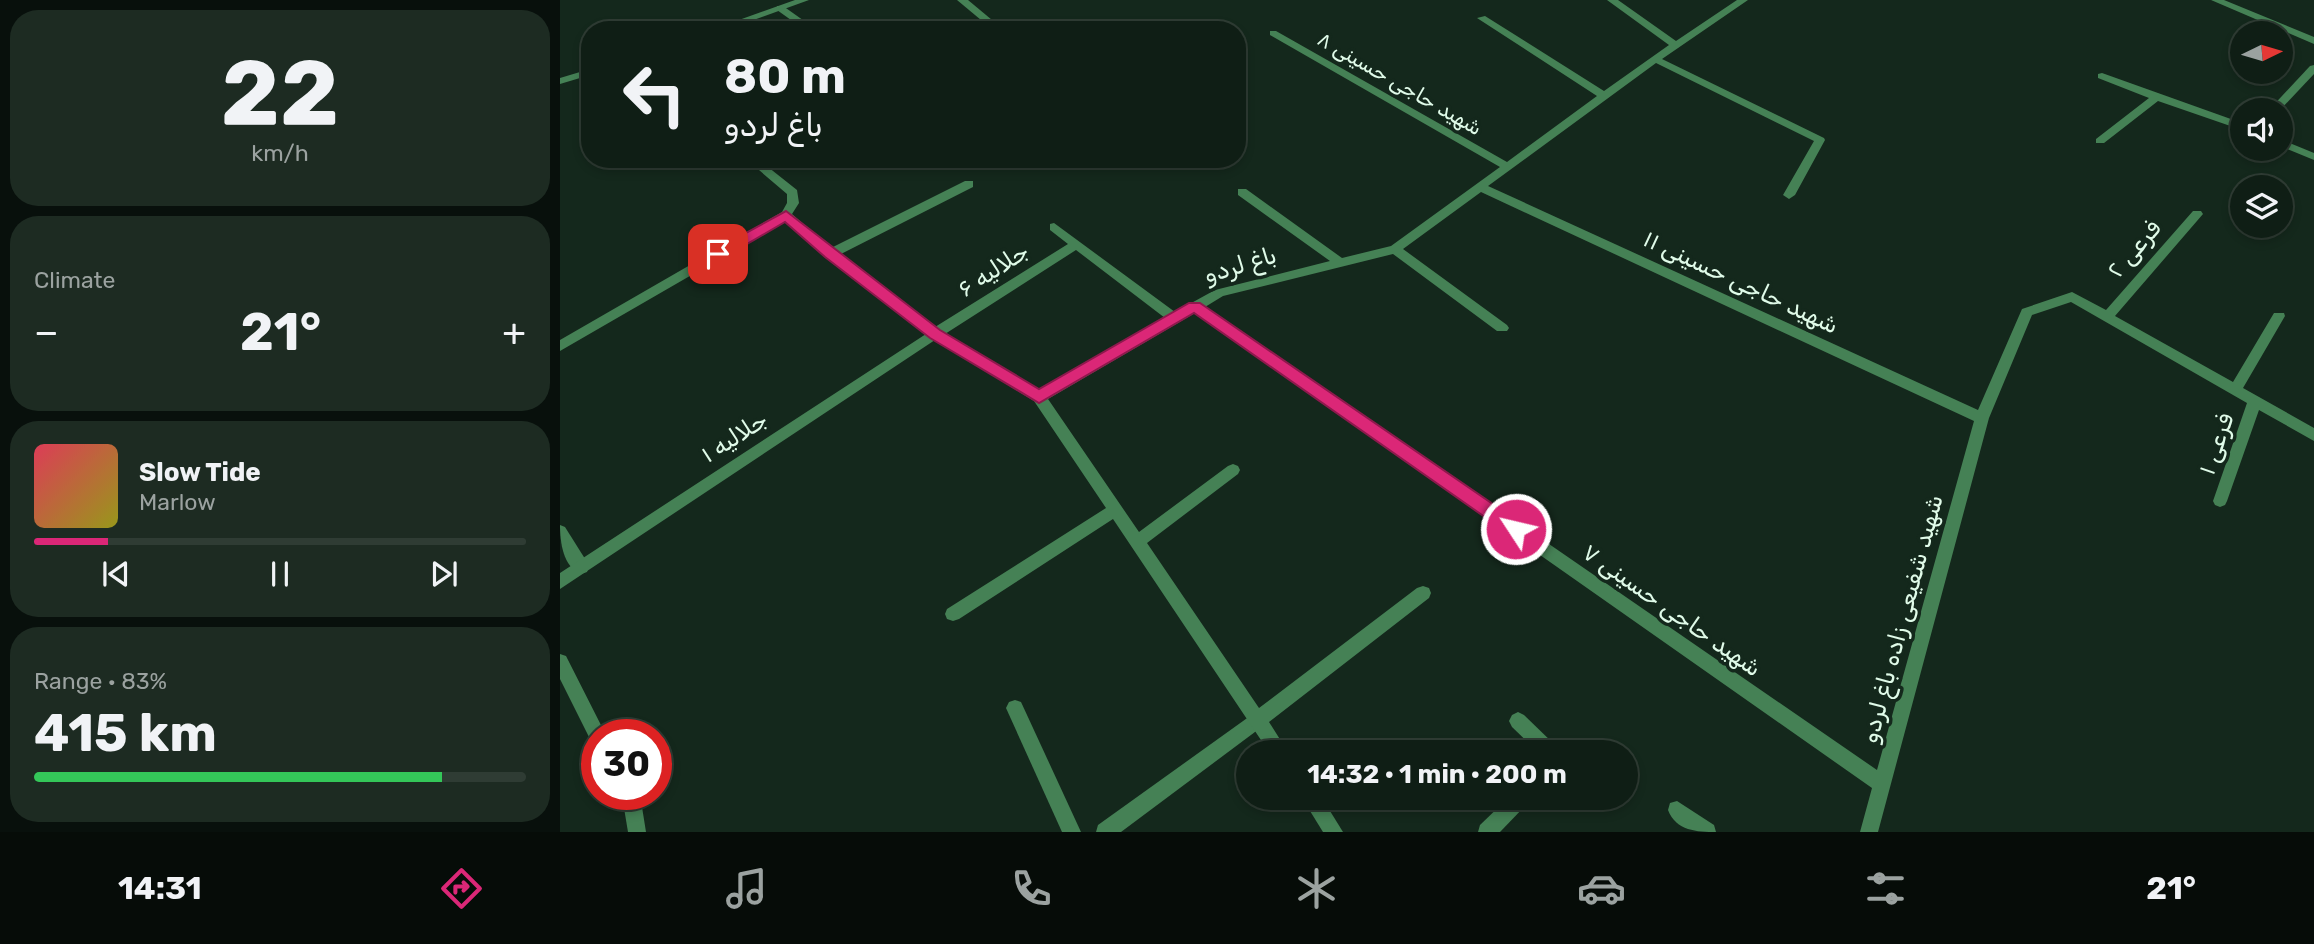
<!DOCTYPE html>
<html lang="en">
<head>
<meta charset="utf-8">
<style>
	body { margin:0; font-family:Rubik,"Noto Sans Arabic",sans-serif; background:#1d2b22; color:#f1f3f6; height:100vh; display:flex; flex-direction:column; font-size:26px; white-space:nowrap }
	* { box-sizing:border-box; margin:0 }
	p { font-size:23px; color:#9ba2a0 }
	.icon { flex:none; width:38px; height:38px; fill:none; stroke:currentColor; stroke-width:2; stroke-linecap:round; stroke-linejoin:round }
	.map { position:relative; flex:1; overflow:hidden }
	.side { display:flex; flex-direction:column; gap:10px; padding:10px; background:#08100c; width:560px }
	.side>* { flex:none }
	.banner { position:absolute; left:21px; top:21px; width:665px; height:147px; border-radius:28px; box-shadow:0 4px 10px #0003,0 0 0 2px #2f3c34; background:#0f1e15; color:#f1f3f6; overflow:hidden }
	.needle { width:46px; rotate:85deg }
	.tools { position:absolute; left:1670px; top:21px; display:grid; gap:14px }
	.tools a { display:grid; place-items:center; width:63px; height:63px; border-radius:50%; background:#0f1e15; box-shadow:0 4px 10px #0003,0 0 0 2px #2f3c34; font-size:35px }
	.speed { position:absolute; left:21px; top:719px; display:flex; gap:14px; font-size:35px; font-weight:700; text-align:center }
	.speed>* { display:grid; place-content:center; width:91px; height:91px; border-radius:50%; background:#0f1e15; box-shadow:0 4px 10px #0003,0 0 0 2px #2f3c34; line-height:1 }
	.speed .limit { border:10px solid #d22; background:#fff; color:#111 }
	.pin { position:absolute; display:grid; place-items:center; width:60px; height:60px; color:#fff; margin:-30px; border-radius:14px; box-shadow:0 4px 10px #0006 }
	.me { position:absolute; width:77px; margin:-38px; rotate:305deg; stroke-linejoin:round; filter:drop-shadow(0 0 5px #0008) }
	.turn { display:flex; align-items:center; gap:24px; height:147px; padding:0 28px; font-size:32px }
	.turn .icon { width:91px; height:91px; stroke-width:2.5 }
	.turn b { display:block; font-size:49px; line-height:60px }
	.big { font-size:52px; font-weight:700; line-height:1.1 }
	.side .tile { flex:1; display:flex; flex-direction:column; justify-content:center; gap:10px; min-width:0; padding:0 24px; border-radius:28px; background:#1d2b22 }
	.side .dial { align-items:center; gap:0 }
	.dial b { font-size:91px; line-height:1 }
	.song { display:flex; align-items:center; gap:21px }
	.cover { width:84px; height:84px; border-radius:10px; background:linear-gradient(135deg,hsl(350 70% 55%),hsl(60 70% 35%)) }
	.played { height:7px; border-radius:4px; background:linear-gradient(90deg,#db2777 15%,#2f3c34 15%) }
	.keys { display:flex; justify-content:space-around; direction:ltr }
	.heat { display:flex; justify-content:space-between; align-items:center; font-size:38px; direction:ltr }
	.charge { height:10px; border-radius:5px; background:linear-gradient(90deg,#34c759 83%,#2f3c34 0) }
	.trip { position:absolute; left:676px; top:740px; width:402px; height:70px; border-radius:35px; background:#0f1e15; box-shadow:0 4px 10px #0003,0 0 0 2px #2f3c34; font-weight:700; line-height:70px; text-align:center }
	.tab-bar { display:flex; height:112px; justify-content:space-around; align-items:center; background:#060c08; color:#9ba2a0 }
	.tab-bar .icon { width:49px; height:49px }
	.tab-bar .current { color:#db2777 }
	.tab-bar b { font-size:32px; color:#f1f3f6 }
	main { display:flex; flex:1; min-height:0 }
	.map>svg:first-child { display:block }
	.lines { fill:none; stroke-linecap:round; stroke-linejoin:round }
	.lane { fill:#458155; fill-rule:evenodd }
	.street { fill:#458155; fill-rule:evenodd }
	.route { fill:#db2777; stroke:#8e194d; stroke-width:2 }
	.labels { text-anchor:middle; dominant-baseline:central; stroke-width:7; stroke-linejoin:round; paint-order:stroke }
	.far-street-label { font-size:21px; fill:#e0fbe9; stroke:#14281c }
	.street-label { font-size:24px; fill:#e0fbe9; stroke:#14281c }
</style>
</head>
<body>
<main>
<section class="side">
<div class="tile dial"><b>22</b><p>km/h</p></div>
<div class="tile"><p>Climate</p>
<div class="heat"><a>−</a><b class="big">21°</b><a>+</a></div>
</div>
<div class="tile">
<div class="song"><i class="cover"></i><div><b>Slow Tide</b><p>Marlow</p></div></div>
<div class="played"></div>
<div class="keys"><svg class="icon" aria-label="previous" viewBox="0 0 24 24"><path d="M18 5L8 12l10 7zM5 5v14"/></svg><svg class="icon" aria-label="pause" viewBox="0 0 24 24"><path d="M8 5v14M16 5v14"/></svg><svg class="icon" aria-label="next" viewBox="0 0 24 24"><path d="M6 5l10 7-10 7zM19 5v14"/></svg></div>
</div>
<div class="tile"><p>Range · 83%</p><b class="big">415 km</b><div class="charge"></div></div>
</section>
<div class="map">
<svg width="1754" height="832" viewBox="0 0 1754 832">
	<rect width="100%" height="100%" fill="#14281c"/>
	<g class="lines">
		<!-- lane -->
		<g class="lane">
			<path d="M217,6H223L257,30H245L217,10Z"/>
			<path d="M0,525L5,527L27,562L29,567L27,572L21,574C3,567 0,542 0,525Z"/>
			<path d="M697,711L703,714L706,720L703,726L561,832H536L538,825Z"/>
		</g>
		<!-- street -->
		<g class="street">
			<path d="M235,0H249L166,30H151Z"/>
			<path d="M397,0H408L444,30H433Z"/>
			<path d="M1047,0H1058L1116,41L1177,0H1188L1102,59L1264,138L1265,140L1235,195L1229,199L1223,195L1254,141L1096,63L928,186L1418,410L1462,309L1512,292L1546,310L1633,211H1641L1643,214L1555,316L1673,382L1714,313H1724L1725,316L1683,388L1754,428V441L1699,410L1667,501L1665,505L1660,507L1655,505L1653,501L1687,403L1511,302L1472,315L1429,418L1318,832H1300L1312,788L635,313L488,399L579,532L668,466L673,464L678,466L680,470L678,474L587,543L699,708L857,588L863,586L869,588L871,593L869,598L709,722L728,752H709L553,519L399,619L393,621L387,619L385,614L387,609L546,508L474,401L375,340L0,589V573L366,334L266,257L225,221L0,351V340L222,212L227,203V194L186,159H198L237,190L239,203L232,214L271,248L405,181H413V187L279,255L375,327L508,244L490,230V224L494,223L615,312L655,290L770,261L678,195V189H686L782,258L831,246L940,167L710,35V31H716L947,162L1037,96L917,18L925,16L1044,91L1109,45ZM921,192L1414,421L1317,770L645,307L663,296L833,254L937,331H947L949,328L947,325L843,249ZM516,250L605,318L479,390L385,334Z"/>
			<path d="M1651,0H1664L1754,37V44Z"/>
			<path d="M1754,65V74L1720,110H1709L1750,66Z"/>
			<path d="M30,69V75L0,84V78Z"/>
			<path d="M1542,73L1682,123V130L1598,101L1544,143H1536V139L1589,98L1538,78V74Z"/>
			<path d="M1720,139L1754,153V160L1720,146Z"/>
			<path d="M0,654L6,656L46,735H37V744L31,741L0,679Z"/>
			<path d="M455,700L461,702L521,832H502L446,708L449,702Z"/>
			<path d="M958,712L964,715L996,746L999,752H978L952,727L949,721L952,715Z"/>
			<path d="M58,794H77L82,807L86,832H68L64,808Z"/>
			<path d="M742,798H762L783,832H763Z"/>
			<path d="M948,798H970L967,804L940,832H918L920,825Z"/>
			<path d="M1117,801L1154,825L1156,832C1137,832 1116,831 1108,810L1110,803Z"/>
		</g>
	</g>
	<!-- route -->
	<path class="route" d="M226,211L380,330L479,389L629,303H640L962,524L964,529L962,534L956,537L949,534L634,313L479,403L370,338L265,257L225,222L163,258H153V251Z"/>
	<g class="labels">
		<!-- far-street labels -->
		<g class="far-street-label">
			<text transform="translate(840 83) rotate(30)">شهید حاجی حسینی ۸</text>
		</g>
		<!-- street labels -->
		<g class="street-label">
			<text transform="translate(1574 249) rotate(-49)">فرعی ۲</text>
			<text transform="translate(680 265) rotate(-17)">باغ لردو</text>
			<text transform="translate(433 270) rotate(-33)">جلالیه ۶</text>
			<text transform="translate(1181 282) rotate(25)">شهید حاجی حسینی ۱۱</text>
			<text transform="translate(174 437) rotate(-33)">جلالیه ۱</text>
			<text transform="translate(1656 444) rotate(-71)">فرعی ۱</text>
			<text transform="translate(1112 610) rotate(35)">شهید حاجی حسینی ۷</text>
			<text transform="translate(1342 619) rotate(-75)">شهید شفیعی زاده باغ لردو</text>
		</g>
	</g>
</svg>
<div class="tools">
<a><svg class="needle" viewBox="-14 -14 28 28"><path d="M0-13l5 13h-10z" fill="#e53935"/><path d="M0 13l5-13h-10z" fill="#9ba2a0"/></svg></a>
<a><svg class="icon" aria-label="sound" viewBox="0 0 24 24"><path d="M4 9h4l5-4v14l-5-4H4zM17 9q2 3 0 6"/></svg></a>
<a><svg class="icon" aria-label="layers" viewBox="0 0 24 24"><path d="M12 4l9 5-9 5-9-5zM3 14l9 5 9-5"/></svg></a>
</div>
<div class="speed"><div class="limit">30</div></div>
<div class="pin" style="left:158px;top:254px;background:#d93025"><svg class="icon" aria-label="arrive" viewBox="0 0 24 24"><path d="M6 21V4h12l-3 4 3 4H6"/></svg></div>
<svg class="me" style="left:956px;top:529px" viewBox="-20 -20 40 40"><circle r="17" fill="#db2777" stroke="#fff" stroke-width="3"/><path d="M0-11L8 9 0 5-8 9z" fill="#fff"/></svg>
<div class="trip">14:32 · 1 min · 200 m</div>
<div class="banner">
<div class="turn"><svg class="icon" aria-label="left" viewBox="0 0 24 24"><path d="M17 20v-9H6M10 6l-5 5 5 5"/></svg><div><b>80 m</b>باغ لردو</div></div>
</div>
</div>
</main>
<nav class="tab-bar">
<b>14:31</b>
<svg class="icon current" aria-label="directions" viewBox="0 0 24 24"><path d="M12 3l9 9-9 9-9-9zM9 14v-3h6M13 9l2 2-2 2"/></svg>
<svg class="icon" aria-label="music" viewBox="0 0 24 24"><path d="M9 18V5l10-2v13"/><circle cx="6" cy="18" r="3"/><circle cx="16" cy="16" r="3"/></svg>
<svg class="icon" aria-label="phone" viewBox="0 0 24 24"><path d="M5 4h4l2 5-3 2q2 4 5 5l2-3 5 2v4C11 20 4 13 5 4z"/></svg>
<svg class="icon" aria-label="climate" viewBox="0 0 24 24"><path d="M12 3v18M4 7l16 10M4 17L20 7"/></svg>
<svg class="icon" aria-label="car" viewBox="0 0 24 24"><path d="M5 17H2v-5l4-1 3-4h7l3 4 3 1v5h-3M9 17h6M6 11h13"/><circle cx="7" cy="17" r="2"/><circle cx="17" cy="17" r="2"/></svg>
<svg class="icon" aria-label="filters" viewBox="0 0 24 24"><path d="M4 7h16M4 17h16"/><circle cx="9" cy="7" r="2"/><circle cx="15" cy="17" r="2"/></svg>
<b>21°</b>
</nav>
</body>
</html>
